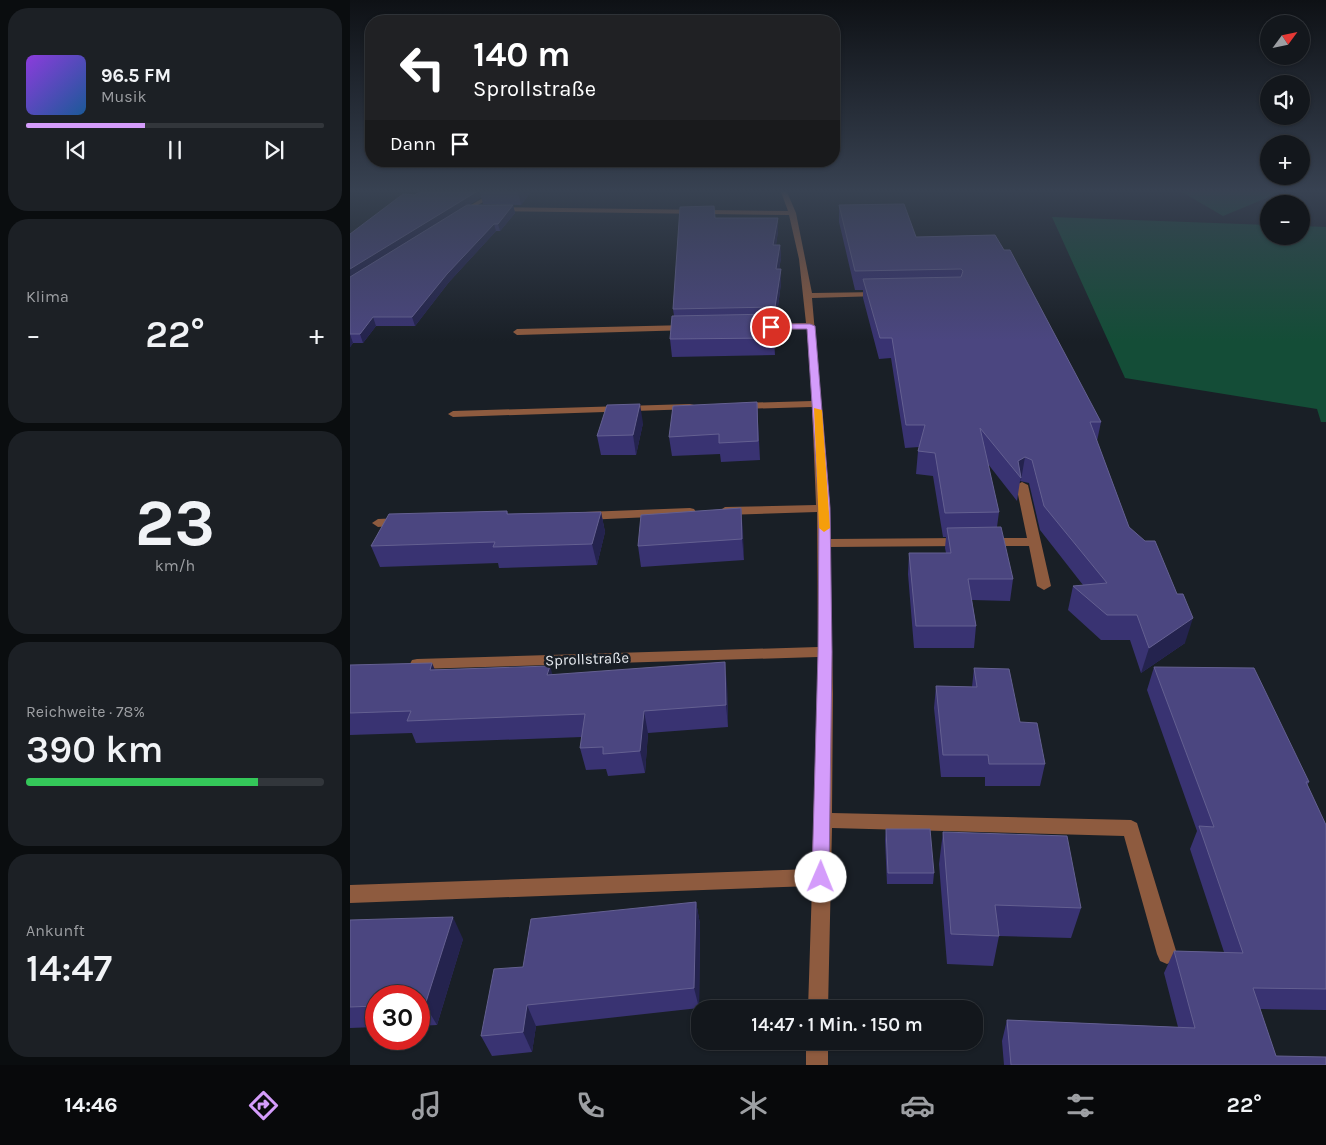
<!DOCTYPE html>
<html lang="de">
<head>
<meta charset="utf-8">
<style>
	body { margin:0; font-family:Karla,sans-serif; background:#1c2025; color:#f1f3f6; height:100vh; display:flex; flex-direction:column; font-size:19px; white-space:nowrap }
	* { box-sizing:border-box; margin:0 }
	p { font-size:16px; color:#9d9fa3 }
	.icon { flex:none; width:28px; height:28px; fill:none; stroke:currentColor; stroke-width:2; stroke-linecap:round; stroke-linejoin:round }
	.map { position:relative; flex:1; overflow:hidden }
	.details { display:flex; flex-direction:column; gap:8px; padding:8px; background:#0a0d0f; width:350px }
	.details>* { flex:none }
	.top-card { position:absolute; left:15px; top:15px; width:475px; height:152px; border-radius:20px; box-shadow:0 1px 4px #0004,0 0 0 1px #32363b; background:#202124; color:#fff; overflow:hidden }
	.needle { width:32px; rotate:57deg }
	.buttons { position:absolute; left:910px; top:15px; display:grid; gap:10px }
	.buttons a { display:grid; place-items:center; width:50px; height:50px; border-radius:50%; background:#13171c; box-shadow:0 1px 4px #0004,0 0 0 1px #32363b; font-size:25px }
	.speed { position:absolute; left:15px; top:985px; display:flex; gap:10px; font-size:25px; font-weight:700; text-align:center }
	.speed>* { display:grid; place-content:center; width:65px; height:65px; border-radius:50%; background:#13171c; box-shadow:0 1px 4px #0004,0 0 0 1px #32363b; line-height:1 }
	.speed .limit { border:8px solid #d22; background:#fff; color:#111 }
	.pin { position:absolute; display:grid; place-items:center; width:42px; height:42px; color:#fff; margin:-21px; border:2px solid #fff; border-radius:50%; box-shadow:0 1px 5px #0007 }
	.me { position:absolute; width:55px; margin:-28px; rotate:1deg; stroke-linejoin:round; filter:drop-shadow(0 0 4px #0008) }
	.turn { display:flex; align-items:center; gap:18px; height:105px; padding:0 25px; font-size:22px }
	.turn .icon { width:65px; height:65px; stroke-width:2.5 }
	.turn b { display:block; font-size:35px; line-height:42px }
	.then { display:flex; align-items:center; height:48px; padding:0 25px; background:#0003; gap:10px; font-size:19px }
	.big { font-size:38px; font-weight:600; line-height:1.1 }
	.details .tile { flex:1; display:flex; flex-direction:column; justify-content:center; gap:8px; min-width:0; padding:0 18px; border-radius:20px; background:#1c2025 }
	.details .dial { align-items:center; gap:0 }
	.dial b { font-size:65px; line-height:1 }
	.song { display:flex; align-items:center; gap:15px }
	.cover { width:60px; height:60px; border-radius:8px; background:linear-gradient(135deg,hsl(270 70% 55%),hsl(210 70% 35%)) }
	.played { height:5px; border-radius:2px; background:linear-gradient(90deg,#d49cfb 40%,#32363b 40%) }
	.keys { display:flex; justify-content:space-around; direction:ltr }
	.heat { display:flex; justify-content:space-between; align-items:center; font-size:28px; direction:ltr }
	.charge { height:8px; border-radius:4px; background:linear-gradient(90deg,#34c759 78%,#32363b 0) }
	.trip { position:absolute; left:341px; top:1000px; width:292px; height:50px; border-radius:20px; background:#13171c; box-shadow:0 1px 4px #0004,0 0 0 1px #32363b; font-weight:600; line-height:50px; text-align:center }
	.tabs { display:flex; height:80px; justify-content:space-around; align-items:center; background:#08090b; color:#9d9fa3 }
	.tabs .icon { width:35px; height:35px }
	.tabs .current { color:#d49cfb }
	.tabs b { font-size:22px; color:#f1f3f6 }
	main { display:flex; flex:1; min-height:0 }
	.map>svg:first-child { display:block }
	.green { fill:#144d37 }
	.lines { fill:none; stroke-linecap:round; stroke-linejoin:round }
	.minor { fill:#8e5b3f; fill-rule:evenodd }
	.wall { fill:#393372 }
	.shaded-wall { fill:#24234e }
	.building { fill:#4b4680; stroke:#646091 }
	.route { fill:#d49cfb; stroke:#8a65a3 }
	.slow { fill:#f59e0b }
	.labels { text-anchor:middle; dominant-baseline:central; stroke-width:5; stroke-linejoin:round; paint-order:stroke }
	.street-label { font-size:15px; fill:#e5e9ee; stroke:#191f26 }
</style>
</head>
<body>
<main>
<section class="details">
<div class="tile">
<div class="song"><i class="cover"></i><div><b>96.5 FM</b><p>Musik</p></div></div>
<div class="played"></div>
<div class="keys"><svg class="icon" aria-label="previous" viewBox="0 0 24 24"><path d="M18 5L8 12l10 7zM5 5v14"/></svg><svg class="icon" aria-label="pause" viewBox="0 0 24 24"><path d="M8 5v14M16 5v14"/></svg><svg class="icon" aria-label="next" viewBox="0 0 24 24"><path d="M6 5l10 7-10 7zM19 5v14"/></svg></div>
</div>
<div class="tile"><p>Klima</p>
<div class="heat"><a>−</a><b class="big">22°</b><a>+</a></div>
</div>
<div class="tile dial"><b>23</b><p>km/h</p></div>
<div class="tile"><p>Reichweite · 78%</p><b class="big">390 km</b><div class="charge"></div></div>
<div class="tile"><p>Ankunft</p><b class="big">14:47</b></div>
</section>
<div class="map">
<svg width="976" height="1065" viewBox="0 0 976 1065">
	<rect width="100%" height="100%" fill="#191f26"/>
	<!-- green -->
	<g class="green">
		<path d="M832,192H931L873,216Z"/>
		<path d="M702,217L919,225V236H951V226L976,227V422H971L967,409L775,378Z"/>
	</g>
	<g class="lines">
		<!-- minor -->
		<g class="minor">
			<path d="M143,192H150L111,215L106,214Z"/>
			<path d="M431,192H437L446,213L462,293L529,292L533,294L529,296L462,298L480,508V539L612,538L618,542L612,546L480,547L483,694L482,813L781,820L787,823L827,954L824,961L817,964L810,961L807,954L774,836L482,828L478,1009H458L462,886L0,903V885L462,869L468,657L67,669L62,668L60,664L62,660L67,659L468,647L467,512L375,515L369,511L375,507L466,505L462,407L390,409L385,406L390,403L462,401L457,329L408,330L404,327L408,324L456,323L449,259L439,215L147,211L144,209L147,207L438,211Z"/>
			<path d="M338,325L342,328L341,330L167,335L163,332L167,329Z"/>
			<path d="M340,404L344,405V409L103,417L98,414L103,411Z"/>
			<path d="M672,482L678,485L701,586L694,590L687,586L679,546H637L631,542L637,538H677L666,485Z"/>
			<path d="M340,508L344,509L346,512L344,515L235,520L229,516L235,512Z"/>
			<path d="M50,518L54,519L56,522L54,525L28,527L22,523L28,519Z"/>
			<rect x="456" y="1041" width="22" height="24"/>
		</g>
	</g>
	<!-- wall -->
	<g class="wall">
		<path d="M69,192H180V193L171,205L133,204L131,197L119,205H163L165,213L150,231H146L99,282L65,326H26L13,343H3L0,347V234Z"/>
		<path d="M489,205L566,237L645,235L751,422L747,441L779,527L835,643L791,673L780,640H751L718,610L723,586L733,585L690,530L679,483L670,481L667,501L638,464L649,512L647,527L663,579L660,601L622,600L626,626L624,648H564L558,574L559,553H596L595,548L596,537H593L583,476L566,474L568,451L569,447L555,448L541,358L529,359L513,298V290H505L489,222Z"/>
		<path d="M365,218H428V231L426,245H430L431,258L429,269L431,283L426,322H424L425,355L322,357L320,339L324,316L323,309Z"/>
		<path d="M407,402L410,460L371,462L370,454L322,456L319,437Z"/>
		<path d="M293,423L286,455H251L247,436Z"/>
		<path d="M391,508L394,560L291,567L288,546Z"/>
		<path d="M157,511L158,514L251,512L255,532L247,565L149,568L148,563L30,567L21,546Z"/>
		<path d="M0,665L377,684L378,727L298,733L295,773L258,776L256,769L236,770L230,748L232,737L66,743L62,733L0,735Z"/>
		<path d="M804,667L959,782L957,786L976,825V1010L910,1009L926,1056L976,1065H654L652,1041L657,1020L828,1027L814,973L824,951L874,952L840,849L847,831L797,690Z"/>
		<path d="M624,668L670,722L695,764L690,786H635V777H591L584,708L586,686L622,687Z"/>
		<path d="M536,829L584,873L583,884H537L535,840Z"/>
		<path d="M593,832L731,908L721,938L649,936L643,966L597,964L589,864Z"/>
		<path d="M346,902L350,924L349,1008L186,1026L182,1052L142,1056L131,1036L173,967Z"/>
		<path d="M0,920L113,939L87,1025L69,1026V996H26V1027L0,1028Z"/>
	</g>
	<!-- shaded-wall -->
	<g class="shaded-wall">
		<path d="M126,192H130L131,197L0,279V269Z"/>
		<path d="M168,192H180V193L171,205Z"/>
		<path d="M163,205L165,213L150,231L148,224Z"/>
		<path d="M428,218V231L424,258L423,245Z"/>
		<path d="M144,224L146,231L99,282L65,326L62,317L97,274Z"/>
		<path d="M430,245L431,258L427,283L426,269Z"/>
		<path d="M431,269V283L426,322L425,307Z"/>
		<path d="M424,314L425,332V355L424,338Z"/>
		<path d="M23,317L26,326L13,343L10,334Z"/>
		<path d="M0,334L3,343L0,347Z"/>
		<path d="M290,404L293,423L286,455L283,435Z"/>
		<path d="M675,457L671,480L670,481L671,478L668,461Z"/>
		<path d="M391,508L393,529L394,560L392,539Z"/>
		<path d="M251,512L255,532L247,565L242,544Z"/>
		<path d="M843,618L835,643L791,673L799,648Z"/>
		<path d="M375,662L377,684L378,727L376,705Z"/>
		<path d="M82,663L91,684L80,670Z"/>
		<path d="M200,666L206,687L197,675Z"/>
		<path d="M294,711L298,733L295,773L290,751Z"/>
		<path d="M346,902L350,924L349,1008L344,988Z"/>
		<path d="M103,917L113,939L87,1025L75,1005Z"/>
		<path d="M177,1005L186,1026L182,1052L173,1032Z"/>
	</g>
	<!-- building -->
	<g class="building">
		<path d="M69,192H126L0,269V234L53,194L65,195Z"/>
		<path d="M554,204L566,237L645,235L654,250H660L751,422H740L779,527L795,541H805L827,594H833L843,618L799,648L787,615H757L723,586L757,583L694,506L682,460L675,457L668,461L671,478L630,428L649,512L595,513L585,453L568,451L575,425H556L542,338H530L513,279L611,277L613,271L611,269L505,271L489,205Z"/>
		<path d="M117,205H163L148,224H144L97,274L62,317H23L10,334H0V277Z"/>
		<path d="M364,206L365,218H428L423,245H430L426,269H431L425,307L323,309L330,207Z"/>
		<path d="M424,314V338L320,339L322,316Z"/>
		<path d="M407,402L408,441L369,443V434L319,437L323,406Z"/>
		<path d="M290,404L283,435L247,436L257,405Z"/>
		<path d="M391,508L392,539L288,546L291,515Z"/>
		<path d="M157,511V514L251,512L242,544L143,547L145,542L21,546L39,514Z"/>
		<path d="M651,527L663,579H618L626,626H566L559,553H601L597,528Z"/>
		<path d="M375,662L376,705L294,711L290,751L253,754V747L230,748L235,714L57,721L61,711L0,713V665L82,663L80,670L200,666L197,675Z"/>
		<path d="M804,667L904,668L959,782H956L976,825V989L903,988L926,1056L976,1057V1065H661L657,1020L845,1028L824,951L893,953L849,826L864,827Z"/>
		<path d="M624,668L659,669L670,722L687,723L695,764H639L638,755H593L586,686L627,687Z"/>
		<path d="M536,829H580L584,873H538Z"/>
		<path d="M593,832L717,836L731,908L645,905L649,936L601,934Z"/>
		<path d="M346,902L344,988L177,1005L173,1032L131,1036L144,969L173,967L181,919Z"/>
		<path d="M103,917L75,1005H69V996H26V1006L0,1007V920Z"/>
	</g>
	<!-- sky -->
	<linearGradient id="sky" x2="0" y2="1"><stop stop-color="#0e1115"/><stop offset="0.56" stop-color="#384252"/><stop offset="1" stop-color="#384252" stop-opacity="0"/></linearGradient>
	<rect width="976" height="341" fill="url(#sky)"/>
	<!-- route -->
	<path class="route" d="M460,324L465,326L480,508L482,652L479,877L477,883L471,885L465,883L462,877L468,652L469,508L457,329H421L417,327L421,324Z"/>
	<!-- slow -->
	<path class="slow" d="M464,408L472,410L480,528L474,532L469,528Z"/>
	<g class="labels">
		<!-- street labels -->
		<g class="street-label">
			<text transform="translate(237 659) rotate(-2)">Sprollstraße</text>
		</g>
	</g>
</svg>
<div class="buttons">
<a><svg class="needle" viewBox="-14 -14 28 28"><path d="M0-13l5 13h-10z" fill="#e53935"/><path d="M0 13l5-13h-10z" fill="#9d9fa3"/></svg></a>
<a><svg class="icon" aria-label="sound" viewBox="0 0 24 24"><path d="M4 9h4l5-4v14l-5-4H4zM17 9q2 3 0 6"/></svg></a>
<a>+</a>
<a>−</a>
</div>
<div class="speed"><div class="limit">30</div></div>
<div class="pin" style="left:421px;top:327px;background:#d93025"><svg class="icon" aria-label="arrive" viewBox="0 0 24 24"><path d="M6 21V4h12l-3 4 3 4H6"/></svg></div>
<svg class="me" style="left:471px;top:877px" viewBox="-20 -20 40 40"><circle r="19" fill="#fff"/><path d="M0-13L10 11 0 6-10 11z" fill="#d49cfb"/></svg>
<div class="trip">14:47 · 1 Min. · 150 m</div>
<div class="top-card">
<div class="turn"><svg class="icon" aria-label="left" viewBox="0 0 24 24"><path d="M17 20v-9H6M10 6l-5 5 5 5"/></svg><div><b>140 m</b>Sprollstraße</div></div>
<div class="then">Dann<svg class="icon" aria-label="arrive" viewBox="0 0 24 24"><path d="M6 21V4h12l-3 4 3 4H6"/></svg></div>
</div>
</div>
</main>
<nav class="tabs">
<b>14:46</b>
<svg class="icon current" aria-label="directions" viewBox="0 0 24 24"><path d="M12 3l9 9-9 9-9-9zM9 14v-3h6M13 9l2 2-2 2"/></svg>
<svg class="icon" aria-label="music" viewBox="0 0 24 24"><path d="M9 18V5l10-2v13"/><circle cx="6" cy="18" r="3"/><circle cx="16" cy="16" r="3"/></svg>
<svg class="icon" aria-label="phone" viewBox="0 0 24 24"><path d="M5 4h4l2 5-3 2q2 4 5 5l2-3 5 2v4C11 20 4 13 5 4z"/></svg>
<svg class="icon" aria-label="climate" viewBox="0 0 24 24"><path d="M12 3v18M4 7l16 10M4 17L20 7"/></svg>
<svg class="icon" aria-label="car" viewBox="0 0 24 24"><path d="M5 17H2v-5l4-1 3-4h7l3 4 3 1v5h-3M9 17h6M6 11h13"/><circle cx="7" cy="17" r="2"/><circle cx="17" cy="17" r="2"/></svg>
<svg class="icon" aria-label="filters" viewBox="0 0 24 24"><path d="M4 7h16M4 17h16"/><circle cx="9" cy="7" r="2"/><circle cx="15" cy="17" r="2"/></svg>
<b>22°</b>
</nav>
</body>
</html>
